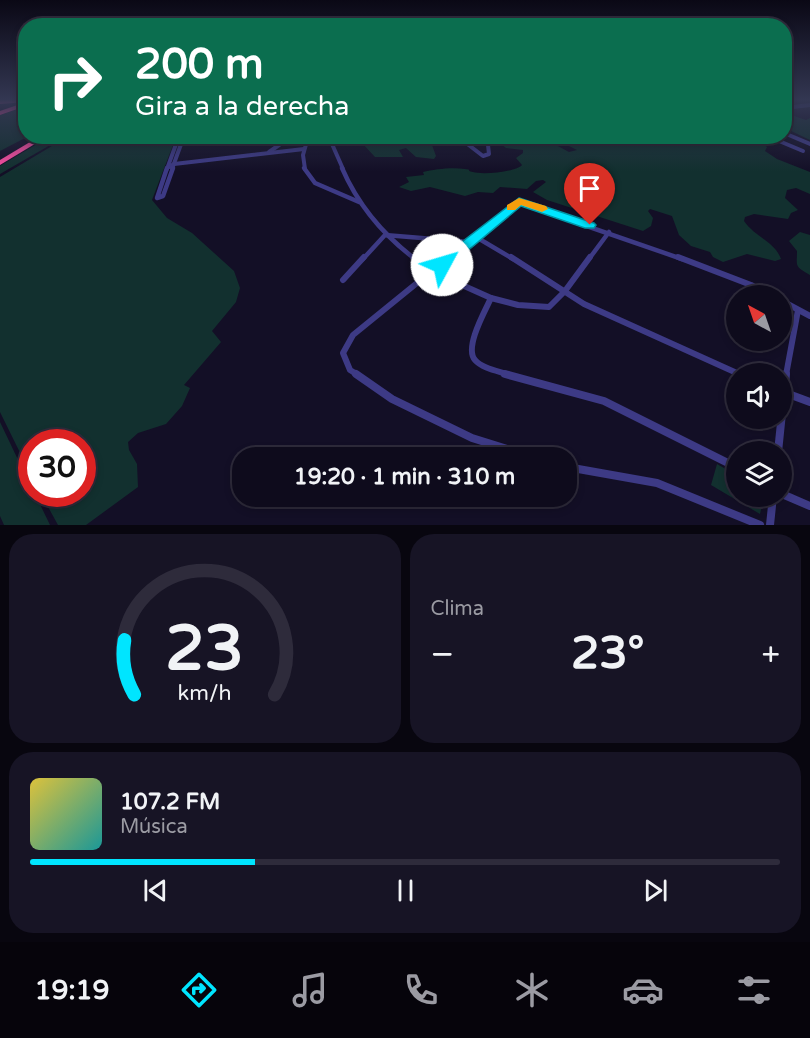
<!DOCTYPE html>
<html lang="es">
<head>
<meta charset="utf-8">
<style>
	body { margin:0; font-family:"Varela Round",sans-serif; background:#171425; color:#f1f3f6; height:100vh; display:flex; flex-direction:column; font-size:22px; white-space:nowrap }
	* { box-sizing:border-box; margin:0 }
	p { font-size:20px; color:#9b9ba3 }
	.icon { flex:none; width:33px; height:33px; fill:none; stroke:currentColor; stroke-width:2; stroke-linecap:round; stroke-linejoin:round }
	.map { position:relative; height:525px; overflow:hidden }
	.details { display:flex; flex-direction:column; gap:9px; padding:9px; background:#08060f; flex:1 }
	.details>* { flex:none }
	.guide { position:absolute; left:18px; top:18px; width:774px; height:126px; border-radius:24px; box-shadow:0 3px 9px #0003,0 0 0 2px #2e2b3b; background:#0b6e4f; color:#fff; overflow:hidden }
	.needle { width:39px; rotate:320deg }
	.tools { position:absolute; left:726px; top:285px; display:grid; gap:12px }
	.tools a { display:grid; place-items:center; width:66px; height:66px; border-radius:50%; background:#0e0b1c; box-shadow:0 3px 9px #0003,0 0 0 2px #2e2b3b; font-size:30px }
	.speed { position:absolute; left:18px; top:429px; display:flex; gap:12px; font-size:30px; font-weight:700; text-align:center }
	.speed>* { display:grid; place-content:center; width:78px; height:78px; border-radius:50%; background:#0e0b1c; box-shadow:0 3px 9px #0003,0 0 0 2px #2e2b3b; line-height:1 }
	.speed .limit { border:9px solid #d22; background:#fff; color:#111 }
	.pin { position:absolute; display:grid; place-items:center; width:51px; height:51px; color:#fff; margin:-62px -26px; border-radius:50% 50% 50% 0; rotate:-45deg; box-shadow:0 0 6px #0007 }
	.pin .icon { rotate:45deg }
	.me { position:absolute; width:66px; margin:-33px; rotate:51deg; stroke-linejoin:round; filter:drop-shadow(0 0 4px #0008) }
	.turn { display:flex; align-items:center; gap:21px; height:126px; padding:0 18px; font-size:27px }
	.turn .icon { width:78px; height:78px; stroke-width:2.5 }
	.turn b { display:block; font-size:42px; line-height:51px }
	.big { font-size:45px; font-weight:800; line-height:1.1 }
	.details .widget { flex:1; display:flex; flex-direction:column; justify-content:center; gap:9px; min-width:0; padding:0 21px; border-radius:24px; background:#171425 }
	.details .dial { align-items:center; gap:0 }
	.dial svg { height:156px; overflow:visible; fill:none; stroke:#2e2b3b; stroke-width:7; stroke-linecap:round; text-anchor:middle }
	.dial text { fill:#f1f3f6; stroke:none }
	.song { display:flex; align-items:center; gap:18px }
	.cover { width:72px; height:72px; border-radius:9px; background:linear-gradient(135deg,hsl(50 70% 55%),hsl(180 70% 35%)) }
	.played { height:6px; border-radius:3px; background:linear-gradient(90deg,#00e5ff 30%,#2e2b3b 30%) }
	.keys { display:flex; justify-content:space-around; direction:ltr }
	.heat { display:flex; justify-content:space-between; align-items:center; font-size:33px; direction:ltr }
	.details .tiles { flex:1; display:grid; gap:9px; grid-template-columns:1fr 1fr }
	.widget:last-child { grid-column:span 2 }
	.trip { position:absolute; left:232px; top:447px; width:345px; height:60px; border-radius:24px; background:#0e0b1c; box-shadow:0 3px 9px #0003,0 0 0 2px #2e2b3b; font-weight:800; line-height:60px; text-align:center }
	.tab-bar { display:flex; height:96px; justify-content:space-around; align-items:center; background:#06040b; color:#9b9ba3 }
	.tab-bar .icon { width:42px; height:42px }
	.tab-bar .active { color:#00e5ff }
	.tab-bar b { font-size:27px; color:#f1f3f6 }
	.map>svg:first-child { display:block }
	.green { fill:#12302f }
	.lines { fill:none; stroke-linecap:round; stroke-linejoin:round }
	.street-far3 { stroke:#3d3a85; stroke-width:4 }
	.street-far2 { stroke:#3d3a85; stroke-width:4.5 }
	.street-far1 { stroke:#3d3a85; stroke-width:6 }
	.street { stroke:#3d3a85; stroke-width:8 }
	.secondary { fill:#6f6bff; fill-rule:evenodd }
	.highway { fill:#ff4fa3; fill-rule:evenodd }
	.route { fill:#00e5ff; stroke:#0095a6; stroke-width:1.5 }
	.slow { fill:#f59e0b }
</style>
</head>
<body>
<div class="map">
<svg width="810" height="525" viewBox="0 0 810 525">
	<rect width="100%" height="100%" fill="#130f26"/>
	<!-- green -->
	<g class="green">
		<path d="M25,107L27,137L0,151V115Z"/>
		<path d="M785,113L806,120L810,118V140L785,128Z"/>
		<path d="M49,137H64L0,174V166Z"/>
		<path d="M67,137H176L152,200L167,218L192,233L234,271L240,288L236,302L212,331L221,342L184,385L190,388L182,406L166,424L138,433L128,442L129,450L137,464L138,487L86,525H58L41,494H82V442H32L31,475L0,412V177Z"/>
		<path d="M363,137H409L418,145H432L436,156L434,159L416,157L406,148L399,150L403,157H375L362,143Z"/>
		<path d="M517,137L556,145L569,152L577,150L563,143L541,137L719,136L736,139C745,133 759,140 767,147L765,151L777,159L810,172V194L796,188L787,190L785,198L798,210L791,213L788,219L754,214L745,217L744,221C755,237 775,242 781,259L775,261L747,254L723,262L713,257L710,252L691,246L679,235L672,216L650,209L648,211L653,218L651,226L643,231L547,200L533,192L546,182L543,180L536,181L527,189L500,187L493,193L478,192L465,196L430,187L411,191L399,187L409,182L406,177L424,175L423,172C435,169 452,167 465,169C473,170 465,170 473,172C482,175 516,172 522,165L516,158L523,153V150L506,148L501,144L508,142L506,138Z"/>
		<path d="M800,232L810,235V275C794,266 797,267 797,251L789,241Z"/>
		<path d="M0,422L31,487L32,494H35L50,525H4L0,516Z"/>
		<path d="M717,464L736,475V496L764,497L760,514L711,485Z"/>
	</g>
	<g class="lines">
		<!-- street-far3 -->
		<g class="street-far3">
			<path d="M784,108L810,105"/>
			<path d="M784,133L810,144"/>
			<path d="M457,136L483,156L489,154L487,136"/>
			<path d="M767,136L803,151"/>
			<path d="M269,152L292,136"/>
			<path d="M167,168L174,164L304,149"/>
			<path d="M167,169L179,136"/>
			<path d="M172,169L184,136"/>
			<path d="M305,169L303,155L307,141L332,144L343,169"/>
		</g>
		<!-- street-far2 -->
		<g class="street-far2">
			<path d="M167,168L157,198L163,196L173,168"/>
			<path d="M304,168L315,183L359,202"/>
			<path d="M342,168C358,205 382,234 415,259"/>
			<path d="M476,237L513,259"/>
			<path d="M363,259L385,235L470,242"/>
			<path d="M447,259L517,202L682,259"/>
			<path d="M589,259L609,232"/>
		</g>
		<!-- street-far1 -->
		<g class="street-far1">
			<path d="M413,257L453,281L491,298C485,311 464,348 475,360C483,369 499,371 510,375"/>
			<path d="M511,257L584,304L739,374"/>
			<path d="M678,257L751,285L771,296"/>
			<path d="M343,280L364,257"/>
			<path d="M491,298L518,305L549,307L565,291L590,257"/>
			<path d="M782,301L810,316"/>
			<path d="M358,375L350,370L343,353L353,335L449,257"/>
			<path d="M786,375L798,310"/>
		</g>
		<!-- street -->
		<g class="street">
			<path d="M356,374L392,399L472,438L536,458"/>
			<path d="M505,374L604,401L736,467"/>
			<path d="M783,392L810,402"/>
			<path d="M778,452L786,374"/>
			<path d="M567,467L657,483L760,525"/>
			<path d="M782,494L810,506"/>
			<path d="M770,525L773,496"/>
		</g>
		<!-- secondary -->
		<path class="secondary" d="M5,99H12L0,102V100Z"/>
		<!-- highway -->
		<g class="highway">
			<path d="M26,99V102L0,104V100Z"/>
			<path d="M26,102V106L0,115V111Z"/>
			<path d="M40,136H48L0,165V160Z"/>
		</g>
	</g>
	<!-- sky -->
	<linearGradient id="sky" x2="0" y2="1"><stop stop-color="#0a0815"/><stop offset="0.58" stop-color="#333752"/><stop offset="1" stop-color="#333752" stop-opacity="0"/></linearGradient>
	<rect width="810" height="172" fill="url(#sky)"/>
	<!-- route -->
	<path class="route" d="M519,198L594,223L596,225L594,228H585L521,206L447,268H437L435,265L437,261Z"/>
	<!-- slow -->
	<path class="slow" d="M519,198L546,206L548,209L542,212L521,205L515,210H507V205Z"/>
</svg>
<div class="tools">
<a><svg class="needle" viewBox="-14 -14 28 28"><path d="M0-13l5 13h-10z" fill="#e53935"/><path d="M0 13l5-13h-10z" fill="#9b9ba3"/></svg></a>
<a><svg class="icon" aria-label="sound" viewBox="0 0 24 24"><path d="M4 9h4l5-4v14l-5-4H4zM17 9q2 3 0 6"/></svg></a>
<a><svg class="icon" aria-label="layers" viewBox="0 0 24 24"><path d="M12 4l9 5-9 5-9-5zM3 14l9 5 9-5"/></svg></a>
</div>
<div class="speed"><div class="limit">30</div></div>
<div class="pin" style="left:590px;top:225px;background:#d93025"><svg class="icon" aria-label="arrive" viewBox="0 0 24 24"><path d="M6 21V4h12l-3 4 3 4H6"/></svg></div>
<svg class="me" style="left:442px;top:265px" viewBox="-20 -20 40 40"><circle r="19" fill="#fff"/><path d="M0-13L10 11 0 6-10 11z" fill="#00e5ff"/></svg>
<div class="trip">19:20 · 1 min · 310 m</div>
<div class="guide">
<div class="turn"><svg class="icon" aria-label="right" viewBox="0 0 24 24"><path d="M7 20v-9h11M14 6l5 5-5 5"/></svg><div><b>200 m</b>Gira a la derecha</div></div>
</div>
</div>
<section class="details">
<div class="tiles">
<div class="widget dial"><svg viewBox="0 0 100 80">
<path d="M14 69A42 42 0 1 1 86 69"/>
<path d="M14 69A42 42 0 0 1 9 41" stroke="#00e5ff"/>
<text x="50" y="56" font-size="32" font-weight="700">23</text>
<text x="50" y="72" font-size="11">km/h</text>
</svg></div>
<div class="widget"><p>Clima</p>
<div class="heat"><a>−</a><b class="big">23°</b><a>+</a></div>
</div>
<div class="widget">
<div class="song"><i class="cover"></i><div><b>107.2 FM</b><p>Música</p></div></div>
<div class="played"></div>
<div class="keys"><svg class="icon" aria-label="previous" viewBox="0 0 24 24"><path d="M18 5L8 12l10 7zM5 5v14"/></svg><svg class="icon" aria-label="pause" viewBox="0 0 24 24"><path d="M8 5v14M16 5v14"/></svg><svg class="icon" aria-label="next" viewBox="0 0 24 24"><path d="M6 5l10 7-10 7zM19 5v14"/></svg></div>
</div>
</div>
</section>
<nav class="tab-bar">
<b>19:19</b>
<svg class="icon active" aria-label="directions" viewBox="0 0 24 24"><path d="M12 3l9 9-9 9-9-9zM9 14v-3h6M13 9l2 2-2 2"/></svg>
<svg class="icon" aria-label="music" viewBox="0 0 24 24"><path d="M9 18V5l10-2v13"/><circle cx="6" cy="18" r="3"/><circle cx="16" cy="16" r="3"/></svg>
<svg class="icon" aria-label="phone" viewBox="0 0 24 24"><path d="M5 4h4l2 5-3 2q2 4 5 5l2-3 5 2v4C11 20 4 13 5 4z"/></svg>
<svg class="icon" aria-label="climate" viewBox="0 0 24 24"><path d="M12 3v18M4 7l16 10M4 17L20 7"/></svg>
<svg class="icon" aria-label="car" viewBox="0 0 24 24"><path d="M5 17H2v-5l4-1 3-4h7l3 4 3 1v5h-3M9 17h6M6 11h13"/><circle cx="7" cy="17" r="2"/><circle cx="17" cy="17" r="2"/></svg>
<svg class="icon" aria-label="filters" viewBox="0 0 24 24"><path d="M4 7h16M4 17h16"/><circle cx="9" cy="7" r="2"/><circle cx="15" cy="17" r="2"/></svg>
</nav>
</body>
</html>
